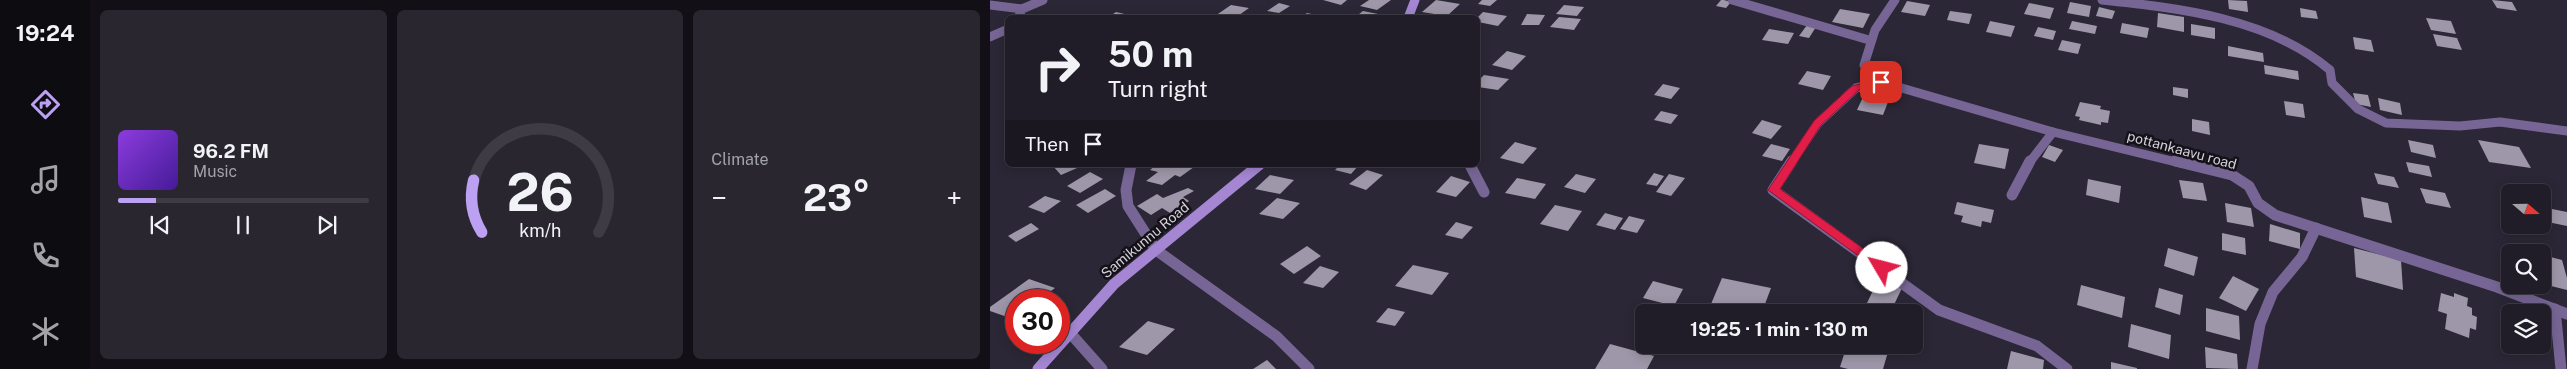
<!DOCTYPE html>
<html lang="en">
<head>
<meta charset="utf-8">
<style>
	body { margin:0; font-family:"Public Sans",sans-serif; background:#292630; color:#f1f3f6; height:100vh; display:flex; flex-direction:column; font-size:19px; white-space:nowrap }
	* { box-sizing:border-box; margin:0 }
	p { font-size:16px; color:#a2a2a8 }
	.icon { flex:none; width:28px; height:28px; fill:none; stroke:currentColor; stroke-width:2; stroke-linecap:round; stroke-linejoin:round }
	.map { position:relative; flex:1; overflow:hidden }
	.panel { display:flex; flex-direction:column; gap:10px; padding:10px; background:#121016; width:900px }
	.panel>* { flex:none }
	.hud { position:absolute; left:15px; top:15px; width:475px; height:152px; border-radius:8px; box-shadow:0 2px 12px #0003,0 0 0 1px #3e3b45; background:#211d28; color:#f1f3f6; overflow:hidden }
	.needle { width:32px; rotate:110deg }
	.buttons { position:absolute; left:1511px; top:184px; display:grid; gap:10px }
	.buttons a { display:grid; place-items:center; width:50px; height:50px; border-radius:8px; background:#211d28; box-shadow:0 2px 12px #0003,0 0 0 1px #3e3b45; font-size:25px }
	.speed { position:absolute; left:15px; top:289px; display:flex; gap:10px; font-size:25px; font-weight:700; text-align:center }
	.speed>* { display:grid; place-content:center; width:65px; height:65px; border-radius:50%; background:#211d28; box-shadow:0 2px 12px #0003,0 0 0 1px #3e3b45; line-height:1 }
	.speed .limit { border:8px solid #d22; background:#fff; color:#111 }
	.pin { position:absolute; display:grid; place-items:center; width:42px; height:42px; color:#fff; margin:-21px; border-radius:10px; box-shadow:0 2px 8px #0006 }
	.me { position:absolute; width:55px; margin:-28px; rotate:307deg; stroke-linejoin:round; filter:drop-shadow(0 0 4px #0008) }
	.turn { display:flex; align-items:center; gap:18px; height:105px; padding:0 20px; font-size:22px }
	.turn .icon { width:65px; height:65px; stroke-width:2.5 }
	.turn b { display:block; font-size:35px; line-height:42px }
	.then { display:flex; align-items:center; height:48px; padding:0 20px; background:#0003; gap:10px; font-size:19px }
	.big { font-size:38px; font-weight:700; line-height:1.1 }
	.panel .widget { flex:1; display:flex; flex-direction:column; justify-content:center; gap:8px; min-width:0; padding:0 18px; border-radius:8px; background:#292630 }
	.panel .dial { align-items:center; gap:0 }
	.dial svg { height:130px; overflow:visible; fill:none; stroke:#3e3b45; stroke-width:7; stroke-linecap:round; text-anchor:middle }
	.dial text { fill:#f1f3f6; stroke:none }
	.song { display:flex; align-items:center; gap:15px }
	.cover { width:60px; height:60px; border-radius:8px; background:linear-gradient(135deg,hsl(270 70% 55%),hsl(260 70% 35%)) }
	.played { height:5px; border-radius:2px; background:linear-gradient(90deg,#bca0f2 15%,#3e3b45 15%) }
	.keys { display:flex; justify-content:space-around; direction:ltr }
	.heat { display:flex; justify-content:space-between; align-items:center; font-size:28px; direction:ltr }
	.panel .tiles { flex:1; display:grid; gap:10px; grid-template-columns:repeat(3,1fr) }
	.trip { position:absolute; left:645px; top:304px; width:288px; height:50px; border-radius:8px; background:#211d28; box-shadow:0 2px 12px #0003,0 0 0 1px #3e3b45; font-weight:700; line-height:50px; text-align:center }
	main { display:flex; flex:1; min-height:0 }
	.tabs { display:flex; flex-direction:column; width:90px; justify-content:space-around; align-items:center; background:#0d0c10; color:#a2a2a8 }
	.tabs .icon { width:35px; height:35px }
	.tabs .current { color:#bca0f2 }
	.tabs b { font-size:22px; color:#f1f3f6 }
	.map>svg:first-child { display:block }
	.building { fill:#9d97a9 }
	.lines { fill:none; stroke-linecap:round; stroke-linejoin:round }
	.minor-far1 { stroke:#776695; stroke-width:9 }
	.minor { stroke:#776695; stroke-width:11 }
	.secondary-far1 { stroke:#a486d2; stroke-width:9 }
	.secondary { stroke:#a486d2; stroke-width:11 }
	.route { fill:#e11d48; stroke:#92132f }
	.labels { text-anchor:middle; dominant-baseline:central; stroke-width:5; stroke-linejoin:round; paint-order:stroke }
	.street-label { font-size:14px; fill:#d4d0da; stroke:#141118 }
</style>
</head>
<body>
<main>
<nav class="tabs">
<b>19:24</b>
<svg class="icon current" aria-label="directions" viewBox="0 0 24 24"><path d="M12 3l9 9-9 9-9-9zM9 14v-3h6M13 9l2 2-2 2"/></svg>
<svg class="icon" aria-label="music" viewBox="0 0 24 24"><path d="M9 18V5l10-2v13"/><circle cx="6" cy="18" r="3"/><circle cx="16" cy="16" r="3"/></svg>
<svg class="icon" aria-label="phone" viewBox="0 0 24 24"><path d="M5 4h4l2 5-3 2q2 4 5 5l2-3 5 2v4C11 20 4 13 5 4z"/></svg>
<svg class="icon" aria-label="climate" viewBox="0 0 24 24"><path d="M12 3v18M4 7l16 10M4 17L20 7"/></svg>
</nav>
<section class="panel">
<div class="tiles">
<div class="widget">
<div class="song"><i class="cover"></i><div><b>96.2 FM</b><p>Music</p></div></div>
<div class="played"></div>
<div class="keys"><svg class="icon" aria-label="previous" viewBox="0 0 24 24"><path d="M18 5L8 12l10 7zM5 5v14"/></svg><svg class="icon" aria-label="pause" viewBox="0 0 24 24"><path d="M8 5v14M16 5v14"/></svg><svg class="icon" aria-label="next" viewBox="0 0 24 24"><path d="M6 5l10 7-10 7zM19 5v14"/></svg></div>
</div>
<div class="widget dial"><svg viewBox="0 0 100 80">
<path d="M14 69A42 42 0 1 1 86 69"/>
<path d="M14 69A42 42 0 0 1 9 37" stroke="#bca0f2"/>
<text x="50" y="56" font-size="32" font-weight="700">26</text>
<text x="50" y="72" font-size="11">km/h</text>
</svg></div>
<div class="widget"><p>Climate</p>
<div class="heat"><a>−</a><b class="big">23°</b><a>+</a></div>
</div>
</div>
</section>
<div class="map">
<svg width="1577" height="369" viewBox="0 0 1577 369">
	<rect width="100%" height="100%" fill="#2c2736"/>
	<!-- building -->
	<g class="building">
		<path d="M333,0H357L351,5Z"/>
		<path d="M379,0H401L387,10L370,6Z"/>
		<path d="M446,0L470,4L457,16L432,12Z"/>
		<path d="M492,0H507L500,6L488,4Z"/>
		<path d="M731,0H734L741,2L736,8L726,6Z"/>
		<path d="M1238,0L1257,1L1258,12L1239,9Z"/>
		<path d="M1502,0L1522,2L1527,11L1507,8Z"/>
		<path d="M917,1L940,5L935,16L911,12Z"/>
		<path d="M1080,2L1101,6L1099,17L1077,13Z"/>
		<path d="M289,3L300,6L289,13L277,11Z"/>
		<path d="M1039,3L1064,8L1060,19L1034,14Z"/>
		<path d="M241,5L259,8L245,18H222Z"/>
		<path d="M574,5L594,7L587,16L566,14Z"/>
		<path d="M1109,7L1125,11L1122,19L1106,16Z"/>
		<path d="M1310,8L1326,11L1328,19L1311,17Z"/>
		<path d="M850,9L880,14L873,28L842,22Z"/>
		<path d="M373,11L393,15L391,18H364Z"/>
		<path d="M960,11L982,14L979,24L957,20Z"/>
		<path d="M126,12L143,16L117,18Z"/>
		<path d="M493,12L517,16L508,26L488,22V17Z"/>
		<path d="M317,13L335,17V18H310Z"/>
		<path d="M1168,13L1194,17V32L1167,27Z"/>
		<path d="M537,14L555,15L549,25H531Z"/>
		<path d="M569,17L591,19L584,30L560,27Z"/>
		<path d="M1436,18L1461,21L1466,34L1441,30Z"/>
		<path d="M1000,21L1025,26L1021,37L996,32Z"/>
		<path d="M1082,21L1107,26L1105,34L1079,29Z"/>
		<path d="M1132,23L1159,28L1157,38L1130,33Z"/>
		<path d="M1201,24L1225,28V39L1201,35Z"/>
		<path d="M817,25L826,27L819,38L809,36Z"/>
		<path d="M1048,27L1066,31L1063,40L1044,36Z"/>
		<path d="M779,29L804,33L798,44L772,40Z"/>
		<path d="M1443,34L1467,38L1472,50L1447,46Z"/>
		<path d="M1363,37L1381,40L1384,52L1365,49Z"/>
		<path d="M1072,40L1091,44L1088,54L1068,50Z"/>
		<path d="M1238,46L1273,53L1274,62L1238,56Z"/>
		<path d="M517,51L536,56L522,70L502,65Z"/>
		<path d="M1274,65L1308,71L1309,80L1275,74Z"/>
		<path d="M817,71L841,76L833,90L808,84Z"/>
		<path d="M494,75L519,79L508,90L488,87V81Z"/>
		<path d="M673,84L690,88L681,99L664,95Z"/>
		<path d="M1183,87L1198,89V98L1183,95Z"/>
		<path d="M1363,93L1378,95L1381,107L1366,104Z"/>
		<path d="M873,97L898,102L893,115L867,110Z"/>
		<path d="M1388,98L1410,103L1412,115L1390,110Z"/>
		<path d="M1294,101L1313,104L1315,118L1296,115Z"/>
		<path d="M1090,102L1111,106L1110,109L1120,111L1118,123L1111,122V125L1089,120L1090,117L1085,116Z"/>
		<path d="M671,111L688,115L681,124L664,120Z"/>
		<path d="M1202,119L1219,122L1220,135L1202,131Z"/>
		<path d="M772,120L792,126L781,139L762,133Z"/>
		<path d="M1418,140L1443,145L1446,158L1421,152Z"/>
		<path d="M1488,140L1529,147L1541,168L1499,162Z"/>
		<path d="M525,142L547,148L533,164L510,158Z"/>
		<path d="M781,144L800,149L792,161L772,156Z"/>
		<path d="M989,144L1019,149L1015,169L984,163Z"/>
		<path d="M1059,145L1073,150L1065,162L1052,157Z"/>
		<path d="M1416,162L1439,166L1442,177L1419,172Z"/>
		<path d="M62,165H94L71,175Z"/>
		<path d="M166,165H198L204,167L190,177L185,175L172,185L156,181L168,172L160,170Z"/>
		<path d="M350,165H369L361,174L345,170Z"/>
		<path d="M377,170L393,175L376,190L359,184Z"/>
		<path d="M100,172L113,179L90,193L77,186Z"/>
		<path d="M664,173L674,176L667,186L656,184Z"/>
		<path d="M1384,173L1404,177L1409,188L1388,184Z"/>
		<path d="M586,174L606,179L595,193L574,187Z"/>
		<path d="M679,174L695,178L681,196L666,192Z"/>
		<path d="M280,175L304,180L290,194L265,189Z"/>
		<path d="M461,176L480,182L466,197L446,192Z"/>
		<path d="M527,178L556,184L545,199L515,193Z"/>
		<path d="M1098,179L1131,186L1129,203L1096,195Z"/>
		<path d="M1189,180L1213,183L1217,201L1193,198Z"/>
		<path d="M198,188L204,191L193,197L199,201L180,213L172,208L161,215L147,206L167,194L173,198Z"/>
		<path d="M1430,188L1455,193L1461,208L1436,203Z"/>
		<path d="M115,189L126,196L98,213L86,205Z"/>
		<path d="M55,196L71,201L54,213L38,207Z"/>
		<path d="M1371,197L1398,203L1402,223L1374,217Z"/>
		<path d="M287,198L310,203L293,219L269,214Z"/>
		<path d="M967,202L1004,210L1001,223L992,221L991,227L971,222L973,216L964,214Z"/>
		<path d="M1235,203L1261,208L1264,227L1237,222Z"/>
		<path d="M565,205L592,211L578,231L550,224Z"/>
		<path d="M1552,207L1577,212V226L1553,221Z"/>
		<path d="M615,213L633,218L625,230L606,225Z"/>
		<path d="M639,216L655,220L647,233L630,229Z"/>
		<path d="M466,222L483,227L472,239L455,235Z"/>
		<path d="M41,223L49,229L26,242L18,236Z"/>
		<path d="M1280,224L1310,233V249L1279,241Z"/>
		<path d="M1232,233L1255,238L1256,255L1232,250Z"/>
		<path d="M317,246L331,256L304,274L290,264Z"/>
		<path d="M1178,248L1208,257L1204,276L1174,266Z"/>
		<path d="M1364,248L1411,260L1413,290L1366,277Z"/>
		<path d="M1553,255L1572,260L1577,278V290L1561,286Z"/>
		<path d="M423,265L459,273L442,295L405,286Z"/>
		<path d="M330,266L349,272L333,288L313,283Z"/>
		<path d="M1243,276L1269,289L1256,311L1229,298Z"/>
		<path d="M732,278L781,288L772,312H760L721,304Z"/>
		<path d="M39,279L65,288L49,300H26V317L23,319L0,311V307Z"/>
		<path d="M888,280L912,288L901,311L877,303Z"/>
		<path d="M663,281L693,289L684,306L653,298Z"/>
		<path d="M1091,285L1135,297L1132,318L1087,305Z"/>
		<path d="M1169,288L1193,295L1190,315L1165,307Z"/>
		<path d="M1451,293L1464,297V293L1478,298L1477,306L1482,308V315L1487,317L1486,330L1480,328L1479,338L1455,329L1457,314L1448,311Z"/>
		<path d="M398,308L415,312L405,326L386,322Z"/>
		<path d="M1216,308L1249,316L1250,340L1216,331Z"/>
		<path d="M158,321L185,329L157,355L129,347Z"/>
		<path d="M1141,324L1181,335L1179,359L1138,347Z"/>
		<path d="M620,344L664,356L657,369H605Z"/>
		<path d="M857,345H900L893,369H858L850,367Z"/>
		<path d="M1215,347L1247,354L1248,369L1216,368Z"/>
		<path d="M1021,351L1054,360L1053,369H1017Z"/>
		<path d="M277,360L286,369H263Z"/>
		<path d="M1121,362L1147,368V369H1121Z"/>
	</g>
	<g class="lines">
		<!-- minor-far1 -->
		<g class="minor-far1">
			<path d="M742,0L879,40"/>
			<path d="M905,0L885,30L874,65L891,82L1063,132L1190,163"/>
			<path d="M1112,0C1189,8 1279,18 1340,70L1342,83L1368,109L1396,123L1470,126L1510,122L1577,131"/>
			<path d="M0,5L32,9"/>
			<path d="M28,18L32,9L53,0"/>
			<path d="M0,37L18,29"/>
			<path d="M801,163L828,123L866,88L891,82"/>
			<path d="M1039,163L1063,132"/>
		</g>
		<!-- minor -->
		<g class="minor">
			<path d="M802,161L783,190L949,310L1047,346L1077,369"/>
			<path d="M1185,161L1242,175L1259,186L1268,203L1285,215L1507,287L1577,314"/>
			<path d="M141,165L136,190L138,206L166,250L286,336L319,369"/>
			<path d="M480,165L494,192"/>
			<path d="M1022,195L1040,161"/>
			<path d="M1565,309L1571,369"/>
			<path d="M81,334L112,369"/>
			<path d="M1262,369L1270,324L1283,292L1312,257L1326,228"/>
		</g>
		<!-- secondary-far1 -->
		<path class="secondary-far1" d="M418,18L425,0"/>
		<!-- secondary -->
		<path class="secondary" d="M48,369L124,284L269,165"/>
	</g>
	<!-- route -->
	<path class="route" d="M891,79L896,82L894,84L869,90L831,125L790,189L896,265L898,268L892,273L778,190L824,121L862,86Z"/>
	<g class="labels">
		<!-- street labels -->
		<g class="street-label">
			<text transform="translate(1192 150) rotate(15)">pottankaavu road</text>
			<text transform="translate(155 240) rotate(-40)">Samikunnu Road</text>
		</g>
	</g>
</svg>
<div class="buttons">
<a><svg class="needle" viewBox="-14 -14 28 28"><path d="M0-13l5 13h-10z" fill="#e53935"/><path d="M0 13l5-13h-10z" fill="#a2a2a8"/></svg></a>
<a><svg class="icon" aria-label="search" viewBox="0 0 24 24"><circle cx="10" cy="10" r="6"/><path d="M15 15l6 6"/></svg></a>
<a><svg class="icon" aria-label="layers" viewBox="0 0 24 24"><path d="M12 4l9 5-9 5-9-5zM3 14l9 5 9-5"/></svg></a>
</div>
<div class="speed"><div class="limit">30</div></div>
<div class="pin" style="left:891px;top:82px;background:#d93025"><svg class="icon" aria-label="arrive" viewBox="0 0 24 24"><path d="M6 21V4h12l-3 4 3 4H6"/></svg></div>
<svg class="me" style="left:892px;top:268px" viewBox="-20 -20 40 40"><circle r="19" fill="#fff"/><path d="M0-13L10 11 0 6-10 11z" fill="#e11d48"/></svg>
<div class="trip">19:25 · 1 min · 130 m</div>
<div class="hud">
<div class="turn"><svg class="icon" aria-label="right" viewBox="0 0 24 24"><path d="M7 20v-9h11M14 6l5 5-5 5"/></svg><div><b>50 m</b>Turn right</div></div>
<div class="then">Then<svg class="icon" aria-label="arrive" viewBox="0 0 24 24"><path d="M6 21V4h12l-3 4 3 4H6"/></svg></div>
</div>
</div>
</main>
</body>
</html>
